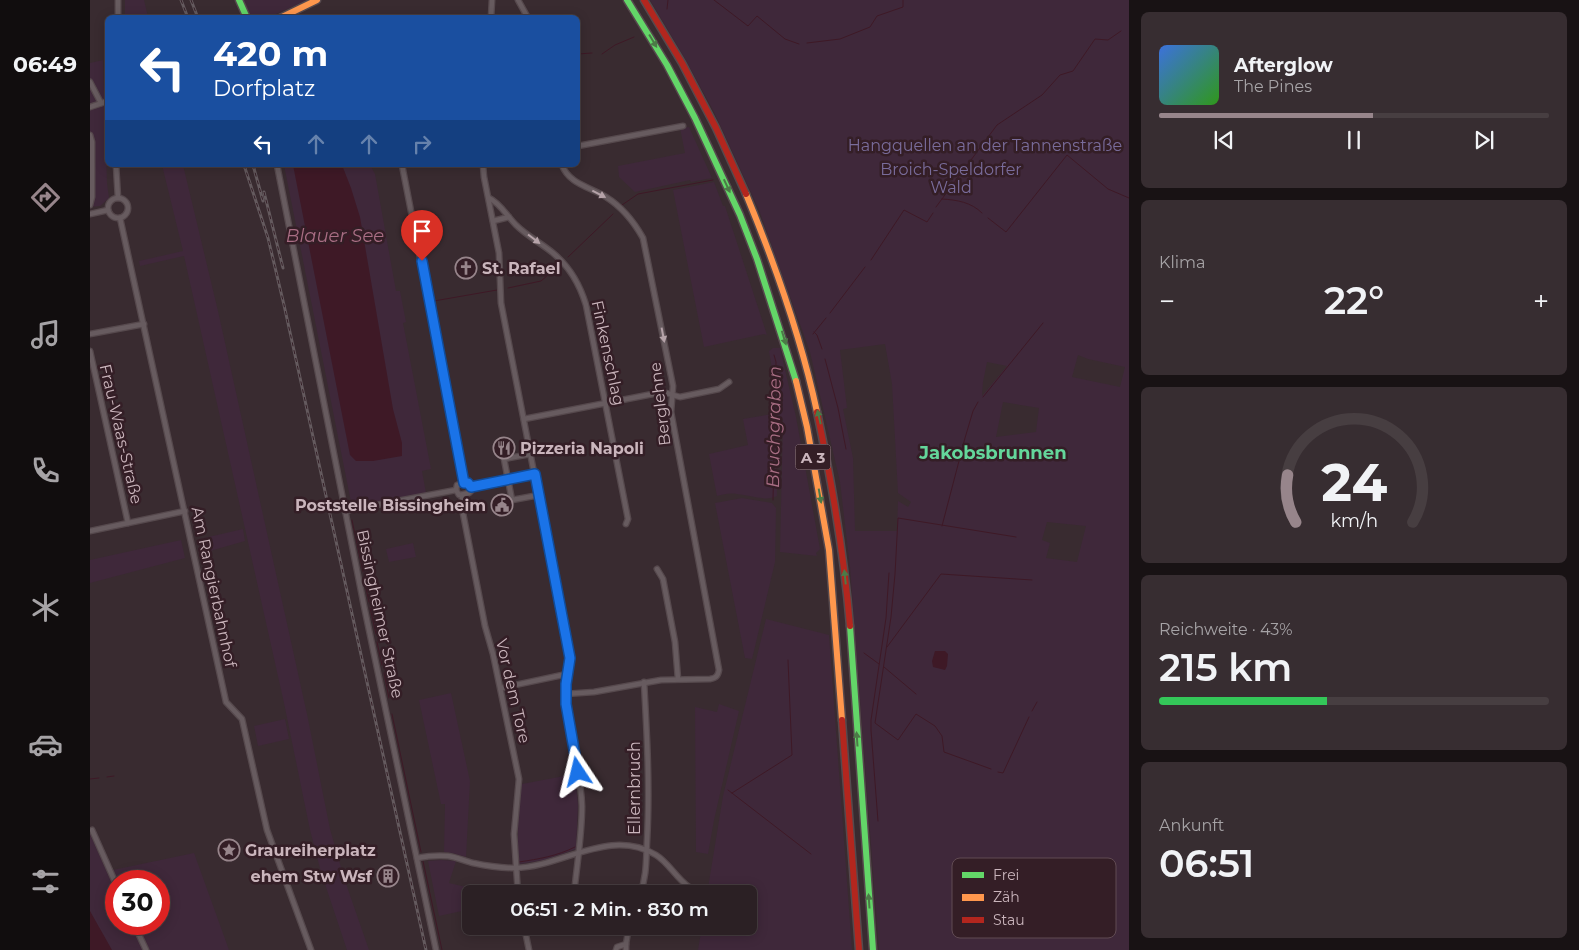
<!DOCTYPE html>
<html lang="de">
<head>
<meta charset="utf-8">
<style>
	body { margin:0; font-family:Montserrat,sans-serif; background:#372d31; color:#f1f3f6; height:100vh; display:flex; flex-direction:column; font-size:19px; white-space:nowrap }
	* { box-sizing:border-box; margin:0 }
	p { font-size:16px; color:#a6a3a6 }
	.icon { flex:none; width:28px; height:28px; fill:none; stroke:currentColor; stroke-width:2; stroke-linecap:round; stroke-linejoin:round }
	.map { position:relative; flex:1; overflow:hidden }
	.drawer { display:flex; flex-direction:column; gap:12px; padding:12px; background:#181214; width:450px }
	.drawer>* { flex:none }
	.hud { position:absolute; left:15px; top:15px; width:475px; height:152px; border-radius:8px; box-shadow:0 2px 12px #0003,0 0 0 1px #473e41; background:#1a4fa0; color:#fff; overflow:hidden }
	.speed { position:absolute; left:15px; top:870px; display:flex; gap:10px; font-size:25px; font-weight:700; text-align:center }
	.speed>* { display:grid; place-content:center; width:65px; height:65px; border-radius:50%; background:#2b2024; box-shadow:0 2px 12px #0003,0 0 0 1px #473e41; line-height:1 }
	.speed .limit { border:8px solid #d22; background:#fff; color:#111 }
	.pin { position:absolute; display:grid; place-items:center; width:42px; height:42px; color:#fff; margin:-51px -21px; border-radius:50% 50% 50% 0; rotate:-45deg; box-shadow:0 0 5px #0007 }
	.pin .icon { rotate:45deg }
	.me { position:absolute; width:55px; margin:-28px; rotate:350deg; stroke-linejoin:round; filter:drop-shadow(0 0 4px #0008) }
	.turn { display:flex; align-items:center; gap:18px; height:105px; padding:0 25px; font-size:22px }
	.turn .icon { width:65px; height:65px; stroke-width:2.5 }
	.turn b { display:block; font-size:35px; line-height:42px }
	.lanes { display:flex; align-items:center; height:48px; padding:0 25px; background:#0003; justify-content:center; gap:25px; direction:ltr }
	.lanes .off { opacity:.35 }
	.big { font-size:38px; font-weight:600; line-height:1.1 }
	.drawer .card { flex:1; display:flex; flex-direction:column; justify-content:center; gap:8px; min-width:0; padding:0 18px; border-radius:8px; background:#372d31 }
	.drawer .dial { align-items:center; gap:0 }
	.dial svg { height:130px; overflow:visible; fill:none; stroke:#473e41; stroke-width:7; stroke-linecap:round; text-anchor:middle }
	.dial text { fill:#f1f3f6; stroke:none }
	.song { display:flex; align-items:center; gap:15px }
	.cover { width:60px; height:60px; border-radius:8px; background:linear-gradient(135deg,hsl(220 70% 55%),hsl(110 70% 35%)) }
	.played { height:5px; border-radius:2px; background:linear-gradient(90deg,#97858b 55%,#473e41 55%) }
	.keys { display:flex; justify-content:space-around; direction:ltr }
	.heat { display:flex; justify-content:space-between; align-items:center; font-size:28px; direction:ltr }
	.charge { height:8px; border-radius:4px; background:linear-gradient(90deg,#34c759 43%,#473e41 0) }
	.trip { position:absolute; left:372px; top:885px; width:295px; height:50px; border-radius:8px; background:#2b2024; box-shadow:0 2px 12px #0003,0 0 0 1px #473e41; font-weight:600; line-height:50px; text-align:center }
	main { display:flex; flex:1; min-height:0 }
	.menu { display:flex; flex-direction:column; width:90px; justify-content:space-around; align-items:center; background:#110d0e; color:#a6a3a6 }
	.menu .icon { width:35px; height:35px }
	.menu .selected { color:#97858b }
	.menu b { font-size:22px; color:#f1f3f6 }
	.map>svg:first-child { display:block }
	.green { fill:#3f283a; fill-rule:evenodd }
	.water { fill:#3e1926 }
	.lines { fill:none; stroke-linecap:round; stroke-linejoin:round }
	.stream { stroke:#3e1926; stroke-width:1 }
	.street-casing { stroke:#56494d; stroke-width:7 }
	.fast-casing { stroke:#56494d; stroke-width:9 }
	.slow-casing { stroke:#56494d; stroke-width:9 }
	.jam-casing { stroke:#56494d; stroke-width:9 }
	.street { stroke:#675b5f; stroke-width:4.5 }
	.fast { stroke:#63d668; stroke-width:6 }
	.slow { stroke:#ff974d; stroke-width:6 }
	.jam { stroke:#b3261e; stroke-width:6 }
	.rail-casing { stroke:#645a5e; stroke-width:3 }
	.rail { stroke:#341e26; stroke-width:1; stroke-dasharray:4; stroke-linecap:butt }
	.oneway { fill:#4c7a47 }
	.oneway2 { fill:#b6a3a9 }
	.route-casing { stroke:#114b97; stroke-width:12 }
	.route { stroke:#1a73e8; stroke-width:9 }
	.labels { text-anchor:middle; dominant-baseline:central; stroke-width:5; stroke-linejoin:round; paint-order:stroke }
	.shield { fill:#341e26; stroke:#9d888f; stroke-width:1 }
	.shield-label { font-size:15px; font-weight:bold; fill:#cab5bc }
	.park-label { font-size:16px; fill:#796c9b; stroke:#341e26 }
	.poi-label { font-size:16px; font-weight:bold; fill:#cab5bc; stroke:#341e26; text-anchor:start }
	.street-label { font-size:16px; fill:#cab5bc; stroke:#341e26 }
	.water-label { font-size:18px; font-style:italic; fill:#a96e84; stroke:#341e26 }
	.neighbourhood-label { font-size:18px; font-weight:bold; fill:#64d69b; stroke:#341e26 }
	.key { fill:#341e26; stroke:#614b53; stroke-width:1 }
	.key-label { font-size:14px; fill:#cab5bc }
</style>
</head>
<body>
<main>
<nav class="menu">
<b>06:49</b>
<svg class="icon selected" aria-label="directions" viewBox="0 0 24 24"><path d="M12 3l9 9-9 9-9-9zM9 14v-3h6M13 9l2 2-2 2"/></svg>
<svg class="icon" aria-label="music" viewBox="0 0 24 24"><path d="M9 18V5l10-2v13"/><circle cx="6" cy="18" r="3"/><circle cx="16" cy="16" r="3"/></svg>
<svg class="icon" aria-label="phone" viewBox="0 0 24 24"><path d="M5 4h4l2 5-3 2q2 4 5 5l2-3 5 2v4C11 20 4 13 5 4z"/></svg>
<svg class="icon" aria-label="climate" viewBox="0 0 24 24"><path d="M12 3v18M4 7l16 10M4 17L20 7"/></svg>
<svg class="icon" aria-label="car" viewBox="0 0 24 24"><path d="M5 17H2v-5l4-1 3-4h7l3 4 3 1v5h-3M9 17h6M6 11h13"/><circle cx="7" cy="17" r="2"/><circle cx="17" cy="17" r="2"/></svg>
<svg class="icon" aria-label="filters" viewBox="0 0 24 24"><path d="M4 7h16M4 17h16"/><circle cx="9" cy="7" r="2"/><circle cx="15" cy="17" r="2"/></svg>
</nav>
<div class="map">
<svg width="1039" height="950" viewBox="0 0 1039 950">
	<rect width="100%" height="100%" fill="#392b30"/>
	<!-- green -->
	<g class="green">
		<path d="M35,0H54L58,17H35Z"/>
		<path d="M153,0H218L179,17H161Z"/>
		<path d="M560,0H1039V950H789L760,567L750,482L720,352L669,210L624,112L594,57ZM795,344L802,384L808,493L821,502L818,507L808,501L807,531H765L763,458L753,409L757,408L750,350ZM988,355L998,359L1035,367L1030,387L982,377ZM897,362L917,366L892,396L893,382ZM913,402L949,408L946,432L906,437ZM957,522L996,526L987,562L956,558L960,543L952,540Z"/>
		<path d="M13,60L17,183L19,198L10,206L0,207V63Z"/>
		<path d="M599,127L622,178L601,182L600,180L545,192L529,177L528,166L595,153L590,128Z"/>
		<path d="M72,165H93L128,311L217,714L240,829L254,878L279,950H257L231,872L220,830L194,703L94,256L50,266L49,261L93,251Z"/>
		<path d="M194,165H280L285,174L306,291H310L316,322L313,323L341,469L332,471L336,493L262,507Z"/>
		<path d="M624,182L633,206H635L677,335L674,334L614,347L583,190Z"/>
		<path d="M683,348H690L706,417L730,549L726,553L727,556L690,552L693,419L685,417L687,496C675,502 661,495 647,494C640,493 634,494 627,496L619,454L658,445L653,419L682,414L683,375L679,351Z"/>
		<path d="M652,498L682,503L686,508L685,562L662,659L655,658L625,503Z"/>
		<path d="M153,529L155,541L113,553L110,539Z"/>
		<path d="M91,540L95,558L0,583V560Z"/>
		<path d="M323,543L326,557L299,562L296,549Z"/>
		<path d="M676,619L739,635L762,950H608L612,926H659V894H617L633,796Z"/>
		<path d="M361,693L380,781L376,857L362,853L354,852L355,804H351L329,700Z"/>
		<path d="M629,704L649,711L624,820L618,854L606,852L605,707L627,712Z"/>
		<path d="M195,719L199,739L168,746L164,726Z"/>
		<path d="M485,774L488,805L486,849L455,860L430,864L428,862V817L432,784Z"/>
		<path d="M0,834L26,892V924H41L53,950H0Z"/>
		<path d="M104,853L139,950H59L47,924H69V881H28L23,870Z"/>
		<path d="M351,860L366,861L359,883L384,889L385,894H381V909L349,916L338,861Z"/>
	</g>
	<!-- water -->
	<g class="water">
		<path d="M203,165H252L261,188L270,217L303,409L312,443V456L283,461H266L260,455Z"/>
		<path d="M845,651H855L858,654L857,666L855,670L843,667L842,661Z"/>
		<path d="M0,911L22,950H0Z"/>
	</g>
	<g class="lines">
		<!-- stream -->
		<g class="stream">
			<path d="M624,0L658,26L667,16L695,39L709,44"/>
			<path d="M577,9L578,0"/>
			<path d="M717,43L750,39L780,27L787,16L813,7V0"/>
			<path d="M488,54L502,53"/>
			<path d="M512,54L525,45L544,37"/>
			<path d="M852,199C867,200 881,202 892,213"/>
			<path d="M532,205L548,194L623,180"/>
			<path d="M846,207L907,125L952,95L970,75L983,71L1005,39L1018,40L1031,31"/>
			<path d="M898,218L916,232L977,155L1018,189L1039,198"/>
			<path d="M478,257L523,214"/>
			<path d="M781,260L814,210L837,222L843,213"/>
			<path d="M418,288L451,281L471,264"/>
			<path d="M344,301L407,290"/>
			<path d="M740,313L775,267"/>
			<path d="M724,332L727,335L732,349"/>
			<path d="M723,334L736,318"/>
			<path d="M735,359L748,408L756,449"/>
			<path d="M893,397L953,323"/>
			<path d="M683,500L686,362L684,355"/>
			<path d="M262,520L273,572"/>
			<path d="M852,526L875,438L883,411L888,402"/>
			<path d="M274,579L279,602"/>
			<path d="M280,608L286,634"/>
			<path d="M287,642L292,665"/>
			<path d="M797,647L851,574L942,580"/>
			<path d="M774,653L789,664"/>
			<path d="M794,667L826,694"/>
			<path d="M294,673L299,698"/>
			<path d="M942,711L947,702"/>
			<path d="M302,714L331,852"/>
			<path d="M901,769L854,752L852,736L845,726L826,714L808,740L785,723L801,617L805,574L808,518L926,537"/>
			<path d="M908,772L913,773L939,717"/>
			<path d="M17,777L24,776"/>
			<path d="M0,779L9,778"/>
			<path d="M638,790L721,854"/>
			<path d="M642,793L702,755L698,660"/>
			<path d="M788,821L781,730V720L796,618L799,573"/>
			<path d="M333,861L352,950"/>
			<path d="M429,862C449,859 467,856 485,847"/>
		</g>
		<!-- street casing -->
		<g class="street-casing">
			<g id="street">
				<path d="M28,0V18"/>
				<path d="M428,0L438,18"/>
				<path d="M401,18L402,0"/>
				<path d="M0,82L11,103"/>
				<path d="M0,107L18,101"/>
				<path d="M0,135L2,142V197L0,205"/>
				<path d="M488,146L593,126"/>
				<path d="M26,165L28,198"/>
				<path d="M187,165L274,606L346,950"/>
				<path d="M312,165L374,483"/>
				<path d="M393,165L394,177L409,253L411,303L480,658C478,670 475,683 475,696C477,733 491,769 492,806C492,835 487,864 484,894"/>
				<path d="M472,165C479,184 500,187 516,197C532,207 544,222 553,238L583,386L581,412L629,670C628,676 626,678 620,679L571,680L504,692L475,694"/>
				<path d="M399,198C410,203 417,216 426,225C437,236 451,243 463,253C480,267 490,285 496,305L538,519L536,524"/>
				<circle cx="28" cy="208" r="10"/>
				<path d="M0,214L18,210"/>
				<path d="M30,218L136,702L152,719L177,830L221,950"/>
				<path d="M403,221L419,217"/>
				<path d="M0,334L54,324"/>
				<path d="M0,351L38,523"/>
				<path d="M434,419L573,392L590,397L629,389L639,382"/>
				<path d="M440,454L414,459L422,500L449,495"/>
				<path d="M366,490L369,495L379,493L381,491V487"/>
				<path d="M372,495V508L395,626L403,654L429,779L424,834L428,894"/>
				<path d="M255,511L366,490L367,485L378,483L381,487L445,474"/>
				<path d="M0,531L95,511"/>
				<path d="M567,569L573,579L585,642L588,679"/>
				<path d="M411,688L477,674"/>
				<path d="M2,830L26,884"/>
				<path d="M327,858C337,856 347,855 358,856C366,857 375,861 383,863C397,866 412,868 425,868C473,867 519,827 566,855C579,863 586,878 599,887"/>
				<path d="M550,894C557,876 556,859 557,841C560,788 557,735 554,682"/>
				<path d="M44,924L56,950"/>
				<path d="M434,926L439,950"/>
				<path d="M526,950L527,947L536,944"/>
				<path d="M536,950V944L539,926"/>
			</g>
		</g>
		<!-- fast casing -->
		<g class="fast-casing">
			<g id="fast">
				<path d="M149,0L157,18"/>
				<path d="M537,0L577,65L605,118L650,215L667,259L706,381"/>
				<path d="M760,626L783,950"/>
			</g>
		</g>
		<!-- slow casing -->
		<g class="slow-casing">
			<g id="slow">
				<path d="M190,18L227,0"/>
				<path d="M656,194C685,264 711,337 727,412"/>
				<path d="M706,381L717,427L739,550L752,720"/>
			</g>
		</g>
		<!-- jam casing -->
		<g class="jam-casing">
			<g id="jam">
				<path d="M554,0L592,63L626,128L656,194"/>
				<path d="M727,412C742,483 754,554 760,626"/>
				<path d="M752,720L769,950"/>
			</g>
		</g>
		<!-- street -->
		<use href="#street" class="street"/>
		<!-- fast -->
		<use href="#fast" class="fast"/>
		<!-- slow -->
		<use href="#slow" class="slow"/>
		<!-- jam -->
		<use href="#jam" class="jam"/>
		<!-- rail casing -->
		<g class="rail-casing">
			<g id="rail">
				<path d="M91,0L98,18"/>
				<path d="M101,0L108,18"/>
				<path d="M154,165L178,238L194,305L336,950"/>
				<path d="M163,165L173,201"/>
				<path d="M174,192L193,268"/>
			</g>
		</g>
		<!-- rail -->
		<use href="#rail" class="rail"/>
	</g>
	<!-- one-way arrows -->
	<defs><path id="oneway-solid" d="M-6-.8H1V-3.2L6.5 0L1 3.2V.8H-6Z" transform="scale(1.25)"/></defs>
	<g class="oneway">
		<use href="#oneway-solid" transform="translate(563 41) rotate(59)"/>
		<use href="#oneway-solid" transform="translate(637 186) rotate(65)"/>
		<use href="#oneway-solid" transform="translate(694 338) rotate(73)"/>
		<use href="#oneway-solid" transform="translate(729 417) rotate(-103)"/>
		<use href="#oneway-solid" transform="translate(730 496) rotate(80)"/>
		<use href="#oneway-solid" transform="translate(755 577) rotate(-96)"/>
		<use href="#oneway-solid" transform="translate(767 739) rotate(-94)"/>
		<use href="#oneway-solid" transform="translate(779 901) rotate(-94)"/>
	</g>
	<g class="oneway2">
		<use href="#oneway-solid" transform="translate(509 194) rotate(27)"/>
		<use href="#oneway-solid" transform="translate(444 239) rotate(37)"/>
		<use href="#oneway-solid" transform="translate(573 335) rotate(79)"/>
	</g>
	<g class="lines">
		<!-- route casing -->
		<g class="route-casing">
			<path id="route" d="M332,261L374,483H378L381,487L445,474L480,658L476,684V704L488,772"/>
		</g>
		<!-- route -->
		<use href="#route" class="route"/>
	</g>
	<!-- icons -->
	<defs>
		<g id="church-ring" transform="scale(1.125)"><circle r="9.5" fill="#341e26" stroke="#97858b" stroke-width="1.5"/><path d="M-1.2-6h2.4v3.5h3.3v2.4h-3.3V6h-2.4V-.1h-3.3v-2.4h3.3Z" fill="#97858b"/></g>
		<g id="restaurant-ring" transform="scale(1.125)"><circle r="9.5" fill="#341e26" stroke="#97858b" stroke-width="1.5"/><path d="M-5-6h1v4h1v-4h1v4h1v-4h1v5L-1.5 .5V6h-2V.5L-5-1ZM5-6V6H3V1.5H1.5Q1.5-4 5-6Z" fill="#97858b"/></g>
		<g id="civic-ring" transform="scale(1.125)"><circle r="9.5" fill="#341e26" stroke="#97858b" stroke-width="1.5"/><path d="M-.6-6.5H3V-4.5H.6V-3L4-1V1h2V6H-6V1h2V-1L-.6-3ZM-1.2 2.5V6h2.4V2.5Z" fill="#97858b"/></g>
		<g id="sight-ring" transform="scale(1.125)"><circle r="9.5" fill="#341e26" stroke="#97858b" stroke-width="1.5"/><path d="M0-6L1.8-2.2L6-1.7L2.9 1.2L3.7 5.4L0 3.3L-3.7 5.4L-2.9 1.2L-6-1.7L-1.8-2.2Z" fill="#97858b"/></g>
		<g id="building-ring" transform="scale(1.125)"><circle r="9.5" fill="#341e26" stroke="#97858b" stroke-width="1.5"/><path d="M-4-6H4V6H1V3H-1V6H-4ZM-2.5-4.3h1.7v1.8h-1.7ZM.8-4.3h1.7v1.8H.8ZM-2.5-1h1.7V.8h-1.7ZM.8-1h1.7V.8H.8Z" fill="#97858b"/></g>
	</defs>
	<g fill-rule="evenodd">
		<use href="#church-ring" x="376" y="268"/>
		<use href="#restaurant-ring" x="414" y="448"/>
		<use href="#civic-ring" x="412" y="505"/>
		<use href="#sight-ring" x="139" y="850"/>
		<use href="#building-ring" x="298" y="876"/>
	</g>
	<g class="labels">
		<!-- shield labels -->
		<rect class="shield" x="705.5" y="444.5" width="35" height="25" rx="4"/>
		<g class="shield-label">
			<text x="723" y="457">A 3</text>
		</g>
		<!-- park labels -->
		<g class="park-label">
			<text x="895" y="145">Hangquellen an der Tannenstraße</text>
			<text x="861" y="169">Broich-Speldorfer<tspan x="861" dy="18">Wald</tspan></text>
		</g>
		<!-- poi labels -->
		<g class="poi-label">
			<text x="392" y="268">St. Rafael</text>
			<text x="430" y="448">Pizzeria Napoli</text>
			<text x="396" y="505" text-anchor="end">Poststelle Bissingheim</text>
			<text x="155" y="850">Graureiherplatz</text>
			<text x="282" y="876" text-anchor="end">ehem Stw Wsf</text>
		</g>
		<!-- street labels -->
		<g class="street-label">
			<text transform="translate(518 353) rotate(78)">Finkenschlag</text>
			<text transform="translate(570 404) rotate(-97)">Berglehne</text>
			<text transform="translate(31 434) rotate(77)">Frau-Waas-Straße</text>
			<text transform="translate(124 587) rotate(78)">Am Rangierbahnhof</text>
			<text transform="translate(290 614) rotate(78)">Bissingheimer Straße</text>
			<text transform="translate(423 691) rotate(77)">Vor dem Tore</text>
			<text transform="translate(544 788) rotate(-90)">Ellernbruch</text>
		</g>
		<!-- water labels -->
		<g class="water-label">
			<text x="245" y="236">Blauer See</text>
			<text transform="translate(684 427) rotate(-89)">Bruchgraben</text>
		</g>
		<!-- neighbourhood labels -->
		<g class="neighbourhood-label">
			<text x="903" y="453">Jakobsbrunnen</text>
		</g>
	</g>
	<!-- legend -->
	<rect x="862" y="858" width="164" height="80" rx="8" class="key"/>
	<rect x="872" y="872" width="22" height="6" fill="#63d668"/>
	<rect x="872" y="894" width="22" height="7" fill="#ff974d"/>
	<rect x="872" y="917" width="22" height="6" fill="#b3261e"/>
	<g class="key-label">
		<text x="903" y="880">Frei</text>
		<text x="903" y="902">Zäh</text>
		<text x="903" y="925">Stau</text>
	</g>
</svg>
<div class="speed"><div class="limit">30</div></div>
<div class="pin" style="left:332px;top:261px;background:#d93025"><svg class="icon" aria-label="arrive" viewBox="0 0 24 24"><path d="M6 21V4h12l-3 4 3 4H6"/></svg></div>
<svg class="me" style="left:488px;top:772px" viewBox="-20 -20 40 40"><path d="M0-17L14 15 0 8-14 15z" fill="#1a73e8" stroke="#fff" stroke-width="4"/></svg>
<div class="trip">06:51 · 2 Min. · 830 m</div>
<div class="hud">
<div class="turn"><svg class="icon" aria-label="left" viewBox="0 0 24 24"><path d="M17 20v-9H6M10 6l-5 5 5 5"/></svg><div><b>420 m</b>Dorfplatz</div></div>
<div class="lanes"><svg class="icon" aria-label="left" viewBox="0 0 24 24"><path d="M17 20v-9H6M10 6l-5 5 5 5"/></svg><svg class="icon off" aria-label="ahead" viewBox="0 0 24 24"><path d="M12 20V5M6 11l6-6 6 6"/></svg><svg class="icon off" aria-label="ahead" viewBox="0 0 24 24"><path d="M12 20V5M6 11l6-6 6 6"/></svg><svg class="icon off" aria-label="right" viewBox="0 0 24 24"><path d="M7 20v-9h11M14 6l5 5-5 5"/></svg></div>
</div>
</div>
<section class="drawer">
<div class="card">
<div class="song"><i class="cover"></i><div><b>Afterglow</b><p>The Pines</p></div></div>
<div class="played"></div>
<div class="keys"><svg class="icon" aria-label="previous" viewBox="0 0 24 24"><path d="M18 5L8 12l10 7zM5 5v14"/></svg><svg class="icon" aria-label="pause" viewBox="0 0 24 24"><path d="M8 5v14M16 5v14"/></svg><svg class="icon" aria-label="next" viewBox="0 0 24 24"><path d="M6 5l10 7-10 7zM19 5v14"/></svg></div>
</div>
<div class="card"><p>Klima</p>
<div class="heat"><a>−</a><b class="big">22°</b><a>+</a></div>
</div>
<div class="card dial"><svg viewBox="0 0 100 80">
<path d="M14 69A42 42 0 1 1 86 69"/>
<path d="M14 69A42 42 0 0 1 9 40" stroke="#97858b"/>
<text x="50" y="56" font-size="32" font-weight="700">24</text>
<text x="50" y="72" font-size="11">km/h</text>
</svg></div>
<div class="card"><p>Reichweite · 43%</p><b class="big">215 km</b><div class="charge"></div></div>
<div class="card"><p>Ankunft</p><b class="big">06:51</b></div>
</section>
</main>
</body>
</html>
